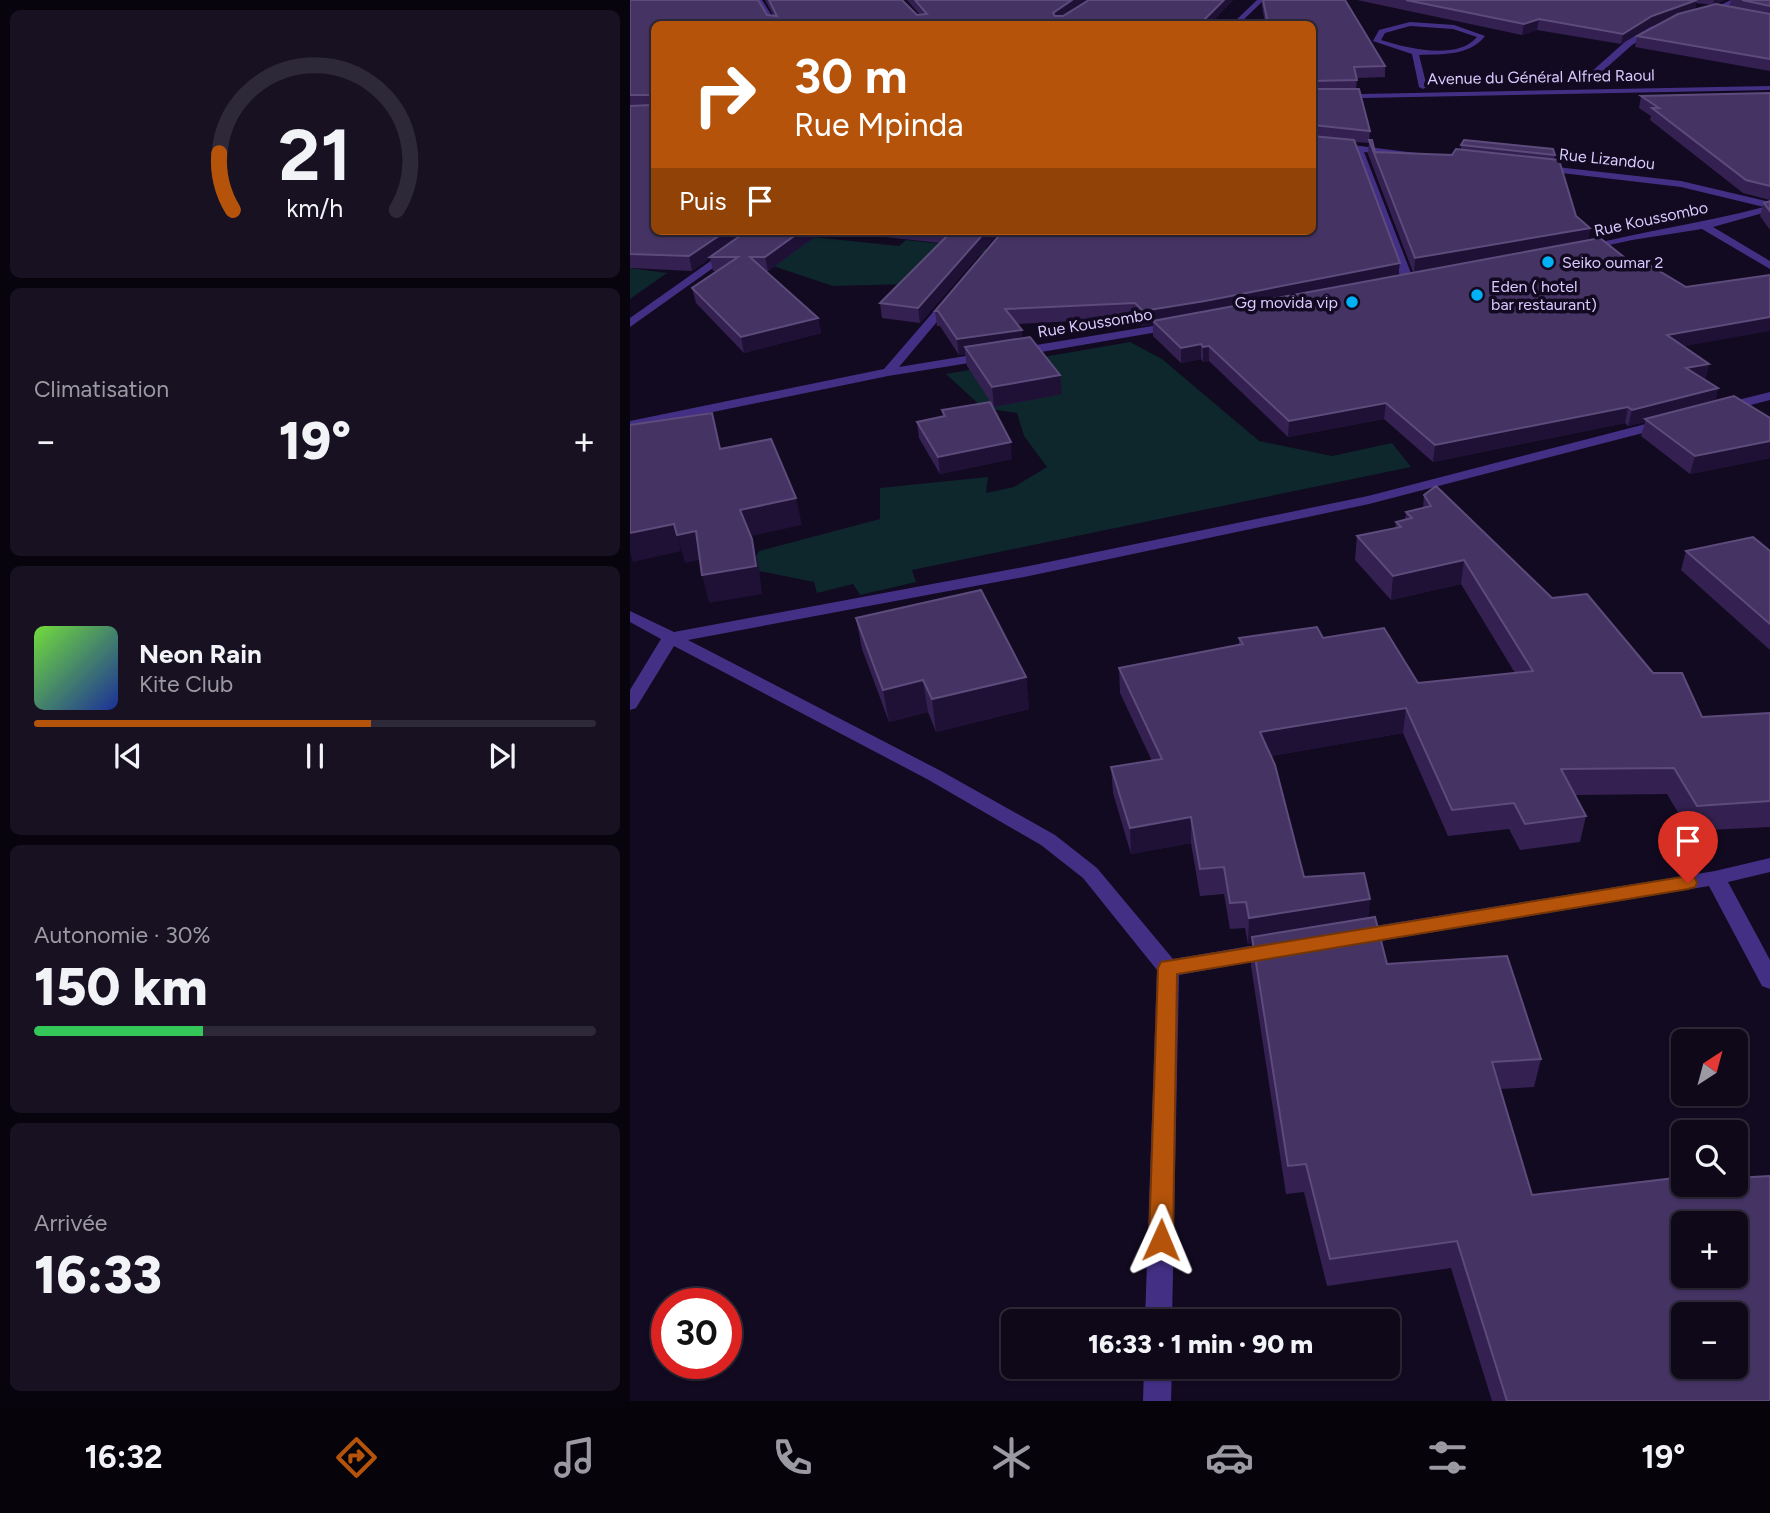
<!DOCTYPE html>
<html lang="fr">
<head>
<meta charset="utf-8">
<style>
	body { margin:0; font-family:Figtree,sans-serif; background:#171122; color:#f1f3f6; height:100vh; display:flex; flex-direction:column; font-size:26px; white-space:nowrap }
	* { box-sizing:border-box; margin:0 }
	p { font-size:23px; color:#9b9aa2 }
	.icon { flex:none; width:38px; height:38px; fill:none; stroke:currentColor; stroke-width:2; stroke-linecap:round; stroke-linejoin:round }
	.map { position:relative; flex:1; overflow:hidden }
	.panel { display:flex; flex-direction:column; gap:10px; padding:10px; background:#08040e; width:630px }
	.panel>* { flex:none }
	.top-card { position:absolute; left:21px; top:21px; width:665px; height:214px; border-radius:10px; box-shadow:0 2px 5px #0004,0 0 0 2px #2e2938; background:#b45309; color:#fff; overflow:hidden }
	.needle { width:46px; rotate:36deg }
	.tools { position:absolute; left:1041px; top:1029px; display:grid; gap:14px }
	.tools a { display:grid; place-items:center; width:77px; height:77px; border-radius:10px; background:#0e0819; box-shadow:0 2px 5px #0004,0 0 0 2px #2e2938; font-size:35px }
	.speed { position:absolute; left:21px; top:1288px; display:flex; gap:14px; font-size:35px; font-weight:700; text-align:center }
	.speed>* { display:grid; place-content:center; width:91px; height:91px; border-radius:50%; background:#0e0819; box-shadow:0 2px 5px #0004,0 0 0 2px #2e2938; line-height:1 }
	.speed .limit { border:10px solid #d22; background:#fff; color:#111 }
	.pin { position:absolute; display:grid; place-items:center; width:60px; height:60px; color:#fff; margin:-72px -30px; border-radius:50% 50% 50% 0; rotate:-45deg; box-shadow:0 0 7px #0007 }
	.pin .icon { rotate:45deg }
	.me { position:absolute; width:77px; margin:-38px; rotate:1deg; stroke-linejoin:round; filter:drop-shadow(0 0 5px #0008) }
	.turn { display:flex; align-items:center; gap:24px; height:147px; padding:0 28px; font-size:32px }
	.turn .icon { width:91px; height:91px; stroke-width:2.5 }
	.turn b { display:block; font-size:49px; line-height:60px }
	.then { display:flex; align-items:center; height:66px; padding:0 28px; background:#0003; gap:14px; font-size:26px }
	.big { font-size:52px; font-weight:800; line-height:1.1 }
	.panel .tile { flex:1; display:flex; flex-direction:column; justify-content:center; gap:10px; min-width:0; padding:0 24px; border-radius:10px; background:#171122 }
	.panel .dial { align-items:center; gap:0 }
	.dial svg { height:182px; overflow:visible; fill:none; stroke:#2e2938; stroke-width:7; stroke-linecap:round; text-anchor:middle }
	.dial text { fill:#f1f3f6; stroke:none }
	.song { display:flex; align-items:center; gap:21px }
	.cover { width:84px; height:84px; border-radius:10px; background:linear-gradient(135deg,hsl(100 70% 55%),hsl(230 70% 35%)) }
	.played { height:7px; border-radius:4px; background:linear-gradient(90deg,#b45309 60%,#2e2938 60%) }
	.keys { display:flex; justify-content:space-around; direction:ltr }
	.heat { display:flex; justify-content:space-between; align-items:center; font-size:38px; direction:ltr }
	.charge { height:10px; border-radius:5px; background:linear-gradient(90deg,#34c759 30%,#2e2938 0) }
	.trip { position:absolute; left:371px; top:1309px; width:399px; height:70px; border-radius:10px; background:#0e0819; box-shadow:0 2px 5px #0004,0 0 0 2px #2e2938; font-weight:800; line-height:70px; text-align:center }
	.menu { display:flex; height:112px; justify-content:space-around; align-items:center; background:#06030a; color:#9b9aa2 }
	.menu .icon { width:49px; height:49px }
	.menu .current { color:#b45309 }
	.menu b { font-size:32px; color:#f1f3f6 }
	main { display:flex; flex:1; min-height:0 }
	.map>svg:first-child { display:block }
	.green { fill:#0d272c }
	.lines { fill:none; stroke-linecap:round; stroke-linejoin:round }
	.service { fill:#433085; fill-rule:evenodd }
	.minor { fill:#433085; fill-rule:evenodd }
	.tertiary { fill:#433085; fill-rule:evenodd }
	.wall { fill:#342151 }
	.shaded-wall { fill:#1f1036 }
	.building { fill:#453364; stroke:#5d4b7c; stroke-width:2; fill-rule:evenodd }
	.route { fill:#b45309; stroke:#753606; stroke-width:2 }
	.poi-dot { fill:#00b1f5; stroke:#120a21; stroke-width:2.5 }
	.labels { text-anchor:middle; dominant-baseline:central; stroke-width:7; stroke-linejoin:round; paint-order:stroke }
	.far-street-label { font-size:16px; fill:#dacaff; stroke:#120a21 }
	.far-poi-label { font-size:16px; fill:#dacaff; stroke:#120a21; text-anchor:start }
</style>
</head>
<body>
<main>
<section class="panel">
<div class="tile dial"><svg viewBox="0 0 100 80">
<path d="M14 69A42 42 0 1 1 86 69"/>
<path d="M14 69A42 42 0 0 1 8 44" stroke="#b45309"/>
<text x="50" y="56" font-size="32" font-weight="700">21</text>
<text x="50" y="72" font-size="11">km/h</text>
</svg></div>
<div class="tile"><p>Climatisation</p>
<div class="heat"><a>−</a><b class="big">19°</b><a>+</a></div>
</div>
<div class="tile">
<div class="song"><i class="cover"></i><div><b>Neon Rain</b><p>Kite Club</p></div></div>
<div class="played"></div>
<div class="keys"><svg class="icon" aria-label="previous" viewBox="0 0 24 24"><path d="M18 5L8 12l10 7zM5 5v14"/></svg><svg class="icon" aria-label="pause" viewBox="0 0 24 24"><path d="M8 5v14M16 5v14"/></svg><svg class="icon" aria-label="next" viewBox="0 0 24 24"><path d="M6 5l10 7-10 7zM19 5v14"/></svg></div>
</div>
<div class="tile"><p>Autonomie · 30%</p><b class="big">150 km</b><div class="charge"></div></div>
<div class="tile"><p>Arrivée</p><b class="big">16:33</b></div>
</section>
<div class="map">
<svg width="1140" height="1401" viewBox="0 0 1140 1401">
	<rect width="100%" height="100%" fill="#120a21"/>
	<!-- green -->
	<g class="green">
		<path d="M163,235L269,246L276,240L357,249L316,283L203,286L125,260Z"/>
		<path d="M0,268L37,273L0,299Z"/>
		<path d="M500,342L532,359L629,441L702,456L762,443L781,467L282,570L286,582L230,595L223,584L187,593L184,582L119,569L129,551L250,519V488L358,477L356,493L384,487L417,467L394,436L387,413L353,408L316,374Z"/>
	</g>
	<g class="lines">
		<!-- service -->
		<path class="service" d="M780,22L824,25L855,36C840,56 812,54 789,55L797,87L793,89L789,87L782,54L743,41L749,30ZM780,26L823,29L847,37C827,61 776,48 751,40L755,33Z"/>
		<!-- minor -->
		<g class="minor">
			<path d="M126,0H132L147,24H141Z"/>
			<path d="M627,0H634L609,24H602Z"/>
			<path d="M1101,0H1109L1089,11L1074,16L1071,14Z"/>
			<path d="M1024,25L1031,27L1002,45L957,85H951V81L996,41Z"/>
			<path d="M682,140L786,153L788,155L783,158L734,152L784,281L782,283L772,281L725,151L682,146Z"/>
			<path d="M909,165L1051,181L1140,202V211L1083,227L1140,261V269L1072,229L1002,240L952,251V247C1013,231 1073,223 1134,207L1051,187L906,170L904,168Z"/>
			<path d="M123,231H135L0,327V318Z"/>
			<path d="M317,296L327,298L269,367L360,352L366,356L364,359L258,376L0,429V421L254,369Z"/>
			<path d="M547,322L553,326L551,328L388,356L382,352L388,348Z"/>
			<path d="M1140,392V400L1093,412L1087,408L1088,405Z"/>
			<path d="M1035,419L1040,420V426L739,504L399,576L58,640L311,771L425,835L467,868L543,959L643,942L651,944L654,950L651,956L643,958L549,975L542,1321H515L527,970L453,878L411,845L297,779L44,646L6,708L0,710V690L31,639L0,622V611L44,632L399,566L738,496Z"/>
			<path d="M1140,858V872L1098,882L1140,960V989L1132,986L1079,886L726,945L719,943L715,937L719,931L726,929L1085,871Z"/>
			<path d="M514,1367H542L541,1401H513Z"/>
		</g>
		<!-- tertiary -->
		<path class="tertiary" d="M1140,86V90L682,99V95Z"/>
	</g>
	<!-- wall -->
	<g class="wall">
		<path d="M0,0L143,15L135,0H272L287,15H290L277,0H457L443,10L459,0H603L580,24H24V231H193L138,271H136L188,318L191,333L114,353L66,303L62,288L88,271H83L80,258L62,271L0,268Z"/>
		<path d="M632,0H715L755,66V77L727,78L726,89L740,131L739,143L725,142L769,275L783,272L738,154L739,140L745,152L822,155L831,150V145L925,155L924,159L946,216L960,228L958,240L1054,347L1079,364L1075,380L1088,388L1085,401L1140,418V458L1060,474L1011,436L1015,422L998,426L995,423L803,462L754,419L658,437L579,361L573,362L571,359L551,363L523,336V324L513,326L506,318L387,324L392,330V338L432,394L364,407L337,366L335,354L329,355L310,326H307L305,311L682,231V24H635L632,6Z"/>
		<path d="M727,0H1095L1083,5L1066,3L1065,10L1099,7L1101,0H1140V71L1005,47L1007,36L1033,22L1020,27L991,44L907,30L892,35Z"/>
		<path d="M1140,93V200L1113,193L1020,120L1021,116L1009,108L1011,96Z"/>
		<path d="M1140,201V230L1130,216L1134,203Z"/>
		<path d="M200,231H370L290,323L252,318L250,303L310,243Z"/>
		<path d="M312,410L382,459L310,474L289,438L287,422L313,417Z"/>
		<path d="M794,495L922,598L1023,673L1072,717L1140,713V827L1059,831L1037,794L945,795L956,816L950,842L890,850L879,829L818,836L773,733L641,756L674,877L740,899L738,918L757,964L911,1059L904,1087L871,1089L902,1195L1140,1401H862L821,1268L697,1286L674,1192L656,1194L621,966L622,944H618L615,928L600,929L594,894L570,896L561,843L501,854L483,793L481,767L522,761L490,693L489,668L609,645V638H693L788,683L885,673L831,584L761,600L725,560L727,536L765,528L766,522L775,520L776,512L793,508Z"/>
		<path d="M1056,551H1140V650L1051,570Z"/>
		<path d="M226,618L396,677L399,709L306,732L298,712L259,722L232,649Z"/>
	</g>
	<!-- shaded-wall -->
	<g class="shaded-wall">
		<path d="M442,0H457L423,24V13Z"/>
		<path d="M594,0H603L580,24H570Z"/>
		<path d="M1067,0L1065,10L1020,27L991,44L993,34L1022,16Z"/>
		<path d="M1084,0H1095L1083,5Z"/>
		<path d="M909,19L907,30L892,35L894,24Z"/>
		<path d="M960,228L957,243L784,274L785,258Z"/>
		<path d="M96,231H118L80,257V258L62,271L59,256Z"/>
		<path d="M171,231H193L138,271L135,257Z"/>
		<path d="M356,231H370L290,323L288,308Z"/>
		<path d="M770,263L768,277L523,321V324L513,326V311Z"/>
		<path d="M1140,317V331L1034,350L1037,335Z"/>
		<path d="M188,318L191,333L114,353L111,337Z"/>
		<path d="M392,330L393,345L335,347V354L329,355L327,339Z"/>
		<path d="M571,344V359L551,363V348Z"/>
		<path d="M579,346V361L573,362V347Z"/>
		<path d="M1079,364L1075,380L1056,368Z"/>
		<path d="M430,375L432,394L364,407L362,387Z"/>
		<path d="M1088,388L1084,404L1015,419V422L998,426L1002,410Z"/>
		<path d="M756,403L754,419L658,437L659,421Z"/>
		<path d="M998,407L995,423L803,462L805,445Z"/>
		<path d="M1140,441V458L1060,474L1065,456Z"/>
		<path d="M381,442L382,459L310,474L308,457Z"/>
		<path d="M166,498L172,525L117,537L110,510Z"/>
		<path d="M44,524L51,551L3,562L0,552V533Z"/>
		<path d="M66,531L74,559L55,563L47,535Z"/>
		<path d="M122,539L129,567L132,594L79,603L72,575Z"/>
		<path d="M834,560L831,584L761,600L763,576Z"/>
		<path d="M396,677L399,709L306,732L302,699Z"/>
		<path d="M293,680L298,712L259,722L253,690Z"/>
		<path d="M776,708L773,733L629,758L630,732Z"/>
		<path d="M561,817V843L501,854L500,828Z"/>
		<path d="M740,899L737,925L622,937V944H618L619,918Z"/>
	</g>
	<!-- building -->
	<g class="building">
		<path d="M0,0H128L137,15L147,16L139,0H272L287,15L297,14L285,0H442L423,13L425,16H433L459,0H594L570,24H24V231H96L59,256L0,254V106L21,105L24,97L21,95H0Z"/>
		<path d="M633,0H715L755,66L724,67L727,80L682,81V24H638Z"/>
		<path d="M776,0H1067L1022,16L993,34L909,19L894,24Z"/>
		<path d="M1112,0H1140V6Z"/>
		<path d="M1086,4L1140,14V59L1007,36L1048,14Z"/>
		<path d="M682,89H729L740,131L683,125L682,126Z"/>
		<path d="M1140,93V186L1116,180L1022,108H1029L1011,96Z"/>
		<path d="M682,136L724,140L770,263L575,301L513,311L505,303L375,309L392,330L327,339L308,311H305L373,231H682Z"/>
		<path d="M739,140H742L745,152L822,155L826,149L929,160L946,216L960,228L785,258Z"/>
		<path d="M834,140L923,149L925,155L831,145Z"/>
		<path d="M1140,201V211L1134,203Z"/>
		<path d="M117,231H171L135,257H120L188,318L111,337L62,288L108,257H80Z"/>
		<path d="M322,231H356L288,308L250,303Z"/>
		<path d="M970,238L1004,265L1016,263L1056,287L1140,275V317L1037,335L1079,364L1056,368L1088,388L1002,410L998,407L805,445L756,403L659,421L579,346L573,347L571,344L551,348L523,321Z"/>
		<path d="M400,337L430,375L362,387L335,347Z"/>
		<path d="M1104,396L1140,418V441L1065,456L1015,419Z"/>
		<path d="M360,402L381,442L308,457L287,422L315,416L312,410Z"/>
		<path d="M82,413L90,449L141,439L166,498L110,510L122,539L126,566L72,575L66,531L47,535L44,524L0,533V425Z"/>
		<path d="M806,486L922,598L957,594L1023,673H1052L1072,717L1140,713V801L1067,806L1044,768L931,769L956,816L895,824L884,803L822,810L776,708L630,732L645,765L674,877L734,873L740,899L619,918L616,902L600,903L594,867L570,869L561,817L500,828L481,767L532,759L489,668L613,644L609,638L687,627L693,638L754,628L788,683L903,671L834,560L763,576L727,536L771,527L766,522L782,518L776,512L801,506L794,495Z"/>
		<path d="M1123,537L1140,551V624L1056,551Z"/>
		<path d="M351,590L396,677L302,699L293,680L253,690L226,618Z"/>
		<path d="M745,917L757,964L877,956L911,1059L862,1062L902,1195L1054,1177V1185H1106V1178L1140,1176V1401H877L827,1241L700,1259L676,1164L658,1166L622,937ZM1054,1223H1106V1276H1054ZM1054,1314H1106V1367H1054Z"/>
	</g>
	<!-- route -->
	<path class="route" d="M1058,876L1065,878L1067,883L1065,887L1058,889L547,974L543,1240L539,1247L531,1251L523,1247L519,1240L528,968L531,962Z"/>
	<!-- markers -->
	<g class="poi-dot">
		<circle cx="918" cy="262" r="7"/>
		<circle cx="847" cy="295" r="7"/>
		<circle cx="722" cy="302" r="7"/>
	</g>
	<g class="labels">
		<!-- far-street labels -->
		<g class="far-street-label">
			<text transform="translate(911 77) rotate(-1)">Avenue du Général Alfred Raoul</text>
			<text transform="translate(977 159) rotate(6)">Rue Lizandou</text>
			<text transform="translate(1021 219) rotate(-12)">Rue Koussombo</text>
			<text transform="translate(465 323) rotate(-9)">Rue Koussombo</text>
		</g>
		<!-- far-poi labels -->
		<g class="far-poi-label">
			<text x="932" y="262">Seiko oumar 2</text>
			<text x="861" y="286">Eden ( hotel<tspan x="861" dy="18">bar restaurant)</tspan></text>
			<text x="708" y="302" text-anchor="end">Gg movida vip</text>
		</g>
	</g>
</svg>
<div class="tools">
<a><svg class="needle" viewBox="-14 -14 28 28"><path d="M0-13l5 13h-10z" fill="#e53935"/><path d="M0 13l5-13h-10z" fill="#9b9aa2"/></svg></a>
<a><svg class="icon" aria-label="search" viewBox="0 0 24 24"><circle cx="10" cy="10" r="6"/><path d="M15 15l6 6"/></svg></a>
<a>+</a>
<a>−</a>
</div>
<div class="speed"><div class="limit">30</div></div>
<div class="pin" style="left:1058px;top:883px;background:#d93025"><svg class="icon" aria-label="arrive" viewBox="0 0 24 24"><path d="M6 21V4h12l-3 4 3 4H6"/></svg></div>
<svg class="me" style="left:531px;top:1240px" viewBox="-20 -20 40 40"><path d="M0-17L14 15 0 8-14 15z" fill="#b45309" stroke="#fff" stroke-width="4"/></svg>
<div class="trip">16:33 · 1 min · 90 m</div>
<div class="top-card">
<div class="turn"><svg class="icon" aria-label="right" viewBox="0 0 24 24"><path d="M7 20v-9h11M14 6l5 5-5 5"/></svg><div><b>30 m</b>Rue Mpinda</div></div>
<div class="then">Puis<svg class="icon" aria-label="arrive" viewBox="0 0 24 24"><path d="M6 21V4h12l-3 4 3 4H6"/></svg></div>
</div>
</div>
</main>
<nav class="menu">
<b>16:32</b>
<svg class="icon current" aria-label="directions" viewBox="0 0 24 24"><path d="M12 3l9 9-9 9-9-9zM9 14v-3h6M13 9l2 2-2 2"/></svg>
<svg class="icon" aria-label="music" viewBox="0 0 24 24"><path d="M9 18V5l10-2v13"/><circle cx="6" cy="18" r="3"/><circle cx="16" cy="16" r="3"/></svg>
<svg class="icon" aria-label="phone" viewBox="0 0 24 24"><path d="M5 4h4l2 5-3 2q2 4 5 5l2-3 5 2v4C11 20 4 13 5 4z"/></svg>
<svg class="icon" aria-label="climate" viewBox="0 0 24 24"><path d="M12 3v18M4 7l16 10M4 17L20 7"/></svg>
<svg class="icon" aria-label="car" viewBox="0 0 24 24"><path d="M5 17H2v-5l4-1 3-4h7l3 4 3 1v5h-3M9 17h6M6 11h13"/><circle cx="7" cy="17" r="2"/><circle cx="17" cy="17" r="2"/></svg>
<svg class="icon" aria-label="filters" viewBox="0 0 24 24"><path d="M4 7h16M4 17h16"/><circle cx="9" cy="7" r="2"/><circle cx="15" cy="17" r="2"/></svg>
<b>19°</b>
</nav>
</body>
</html>
